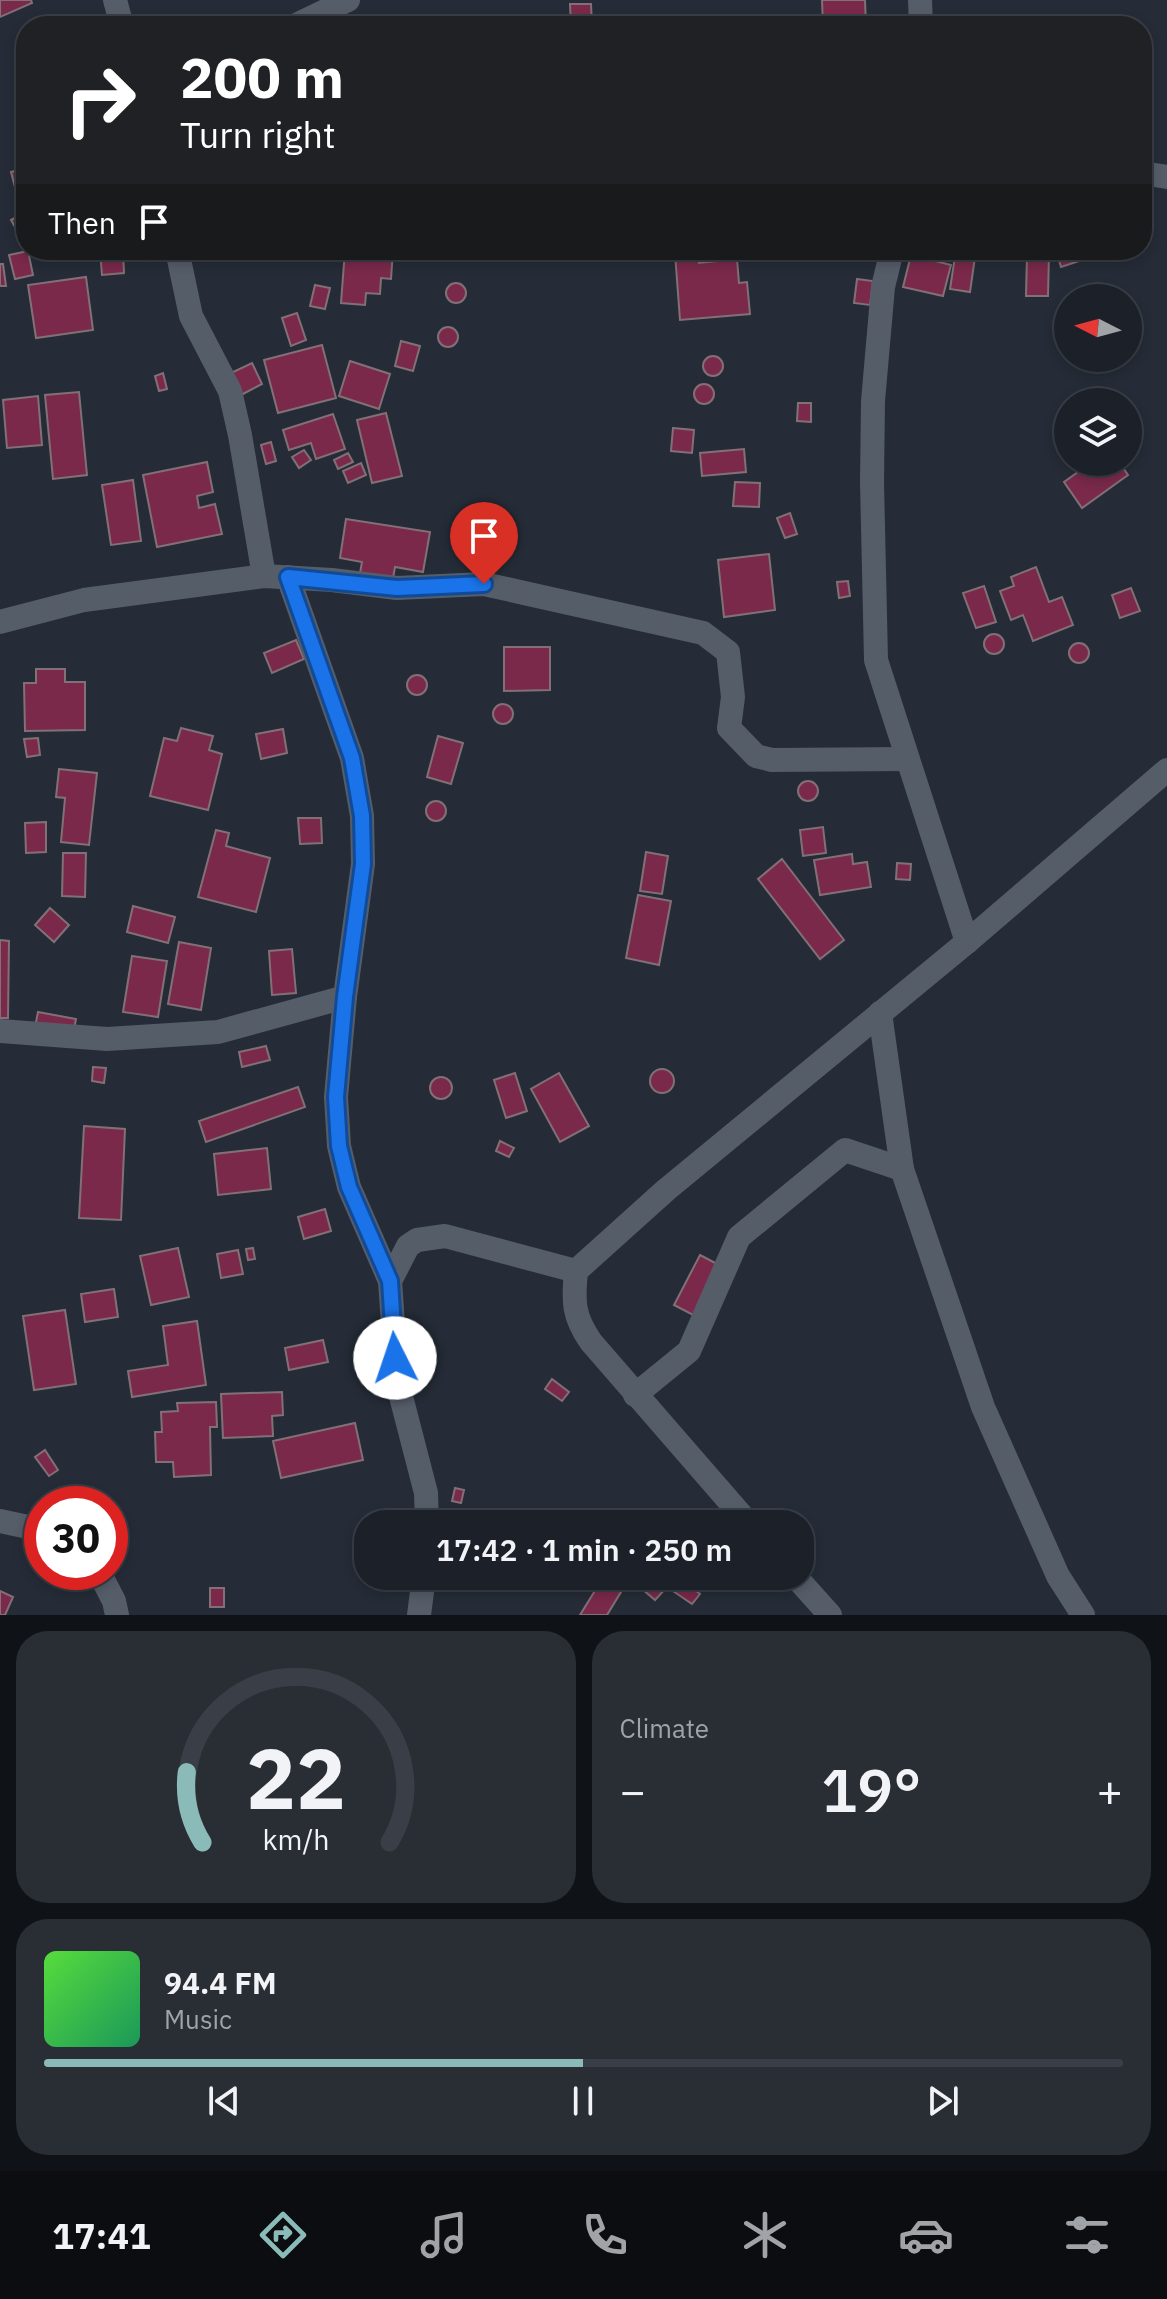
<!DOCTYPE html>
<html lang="en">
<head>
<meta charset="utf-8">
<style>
	body { margin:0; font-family:"IBM Plex Sans",sans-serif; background:#292e35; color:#f1f3f6; height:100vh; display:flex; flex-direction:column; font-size:30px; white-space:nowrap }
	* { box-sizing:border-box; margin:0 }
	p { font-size:26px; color:#a0a3a8 }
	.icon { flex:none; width:44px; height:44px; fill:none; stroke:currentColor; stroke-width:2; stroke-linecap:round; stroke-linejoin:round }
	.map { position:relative; height:1615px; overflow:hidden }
	.drawer { display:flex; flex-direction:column; gap:16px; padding:16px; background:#0f1217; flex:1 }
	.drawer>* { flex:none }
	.hud { position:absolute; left:16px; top:16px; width:1136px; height:244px; border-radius:32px; box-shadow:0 4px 12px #0003,0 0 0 2px #3a3e46; background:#202124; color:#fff; overflow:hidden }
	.needle { width:52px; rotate:276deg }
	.tools { position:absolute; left:1054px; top:284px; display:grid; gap:16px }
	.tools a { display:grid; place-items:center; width:88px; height:88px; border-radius:50%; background:#1c2129; box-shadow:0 4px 12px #0003,0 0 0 2px #3a3e46; font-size:40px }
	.speed { position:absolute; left:24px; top:1486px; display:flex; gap:16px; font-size:40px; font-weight:700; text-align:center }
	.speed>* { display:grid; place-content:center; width:104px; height:104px; border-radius:50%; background:#1c2129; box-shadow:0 4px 12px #0003,0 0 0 2px #3a3e46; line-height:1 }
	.speed .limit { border:12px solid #d22; background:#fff; color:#111 }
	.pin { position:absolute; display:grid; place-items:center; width:68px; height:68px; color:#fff; margin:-82px -34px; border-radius:50% 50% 50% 0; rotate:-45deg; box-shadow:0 0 8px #0007 }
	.pin .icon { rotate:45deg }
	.me { position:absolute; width:88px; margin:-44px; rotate:356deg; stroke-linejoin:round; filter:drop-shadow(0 0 6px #0008) }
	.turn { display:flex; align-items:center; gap:28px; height:168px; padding:0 32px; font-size:36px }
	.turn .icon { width:104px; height:104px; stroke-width:2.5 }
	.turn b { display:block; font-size:56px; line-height:68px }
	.then { display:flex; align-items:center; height:76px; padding:0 32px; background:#0003; gap:16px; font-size:30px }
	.big { font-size:60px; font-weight:600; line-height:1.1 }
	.drawer .tile { flex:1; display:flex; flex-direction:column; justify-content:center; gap:12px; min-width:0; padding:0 28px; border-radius:32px; background:#292e35 }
	.drawer .dial { align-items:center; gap:0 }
	.dial svg { height:208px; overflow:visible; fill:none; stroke:#3a3e46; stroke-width:7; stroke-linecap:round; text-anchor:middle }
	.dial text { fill:#f1f3f6; stroke:none }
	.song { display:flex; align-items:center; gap:24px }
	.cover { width:96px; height:96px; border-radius:12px; background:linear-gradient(135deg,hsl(110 70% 55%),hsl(150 70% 35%)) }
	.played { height:8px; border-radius:4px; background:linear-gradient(90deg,#8bbbb9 50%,#3a3e46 50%) }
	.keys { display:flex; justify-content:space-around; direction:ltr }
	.heat { display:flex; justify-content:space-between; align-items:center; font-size:44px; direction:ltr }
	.drawer .tiles { flex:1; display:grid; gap:16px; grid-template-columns:1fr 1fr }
	.tile:last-child { grid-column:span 2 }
	.trip { position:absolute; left:354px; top:1510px; width:460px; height:80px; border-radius:32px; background:#1c2129; box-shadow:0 4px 12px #0003,0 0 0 2px #3a3e46; font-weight:600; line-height:80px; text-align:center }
	.tab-bar { display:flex; height:128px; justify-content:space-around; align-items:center; background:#0b0d10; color:#a0a3a8 }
	.tab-bar .icon { width:56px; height:56px }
	.tab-bar .selected { color:#8bbbb9 }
	.tab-bar b { font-size:36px; color:#f1f3f6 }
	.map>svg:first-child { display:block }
	.building { fill:#7a294b; stroke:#817075; stroke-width:2 }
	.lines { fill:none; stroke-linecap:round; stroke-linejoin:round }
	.minor { stroke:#555d69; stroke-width:24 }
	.route-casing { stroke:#114b97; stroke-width:20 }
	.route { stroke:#1a73e8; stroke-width:14 }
</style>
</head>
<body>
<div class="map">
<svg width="1167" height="1615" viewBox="0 0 1167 1615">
	<rect width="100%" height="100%" fill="#252c37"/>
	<!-- building -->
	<g class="building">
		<path d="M0,0H31L32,3L0,17Z"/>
		<path d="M822,0H865L866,26H823Z"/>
		<path d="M570,4H591L592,26H571Z"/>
		<path d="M23,169L26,184L15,187L11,172Z"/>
		<path d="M24,213L26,226L17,231L11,220Z"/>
		<path d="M123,250L124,273L102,275L100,251Z"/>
		<path d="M148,250H162L163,258L150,261Z"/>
		<path d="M345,250H393L391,279L381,278L380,294L366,293L365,305L341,303Z"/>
		<path d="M956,250H976L970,292L950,289Z"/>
		<path d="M1056,250H1082L1085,259L1061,267Z"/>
		<path d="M28,251L33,275L15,279L9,255Z"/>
		<path d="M698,251L699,263L737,259L739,283L747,282L750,314L680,320L675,253Z"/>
		<path d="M911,255L951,265L943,296L903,287Z"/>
		<path d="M1027,255H1049L1048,296H1026Z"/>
		<path d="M0,264H3L6,286H0Z"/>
		<path d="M86,277L93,330L36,338L28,285Z"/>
		<path d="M857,279L873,281L870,305L854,303Z"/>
		<circle cx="456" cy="293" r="10"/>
		<path d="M315,285L330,288L325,309L310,306Z"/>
		<path d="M297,313L306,340L291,346L282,318Z"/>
		<circle cx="448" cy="337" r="10"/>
		<path d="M401,341L420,346L413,371L395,366Z"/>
		<path d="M322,345L336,398L278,413L264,360Z"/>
		<circle cx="713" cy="366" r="10"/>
		<path d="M350,361L390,374L379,409L339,396Z"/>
		<path d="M252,363L262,384L241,395L231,373Z"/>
		<path d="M163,373L167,389L159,391L155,376Z"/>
		<circle cx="704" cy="394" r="10"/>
		<path d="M79,392L87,475L53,479L45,395Z"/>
		<path d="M38,396L42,445L7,448L3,400Z"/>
		<path d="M798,403H811V422L797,421Z"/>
		<path d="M386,413L402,476L372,483L357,420Z"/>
		<path d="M333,414L345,449L316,459L311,443L289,450L283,430Z"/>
		<path d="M673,428L694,430L692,453L671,451Z"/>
		<path d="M271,442L276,461L266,464L261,445Z"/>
		<path d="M744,449L746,472L702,476L700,453Z"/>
		<path d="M304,450L311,460L299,468L292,457Z"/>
		<path d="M348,453L353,462L338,469L334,460Z"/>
		<path d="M207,462L213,492L197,496L199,508L215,504L222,534L157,547L143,475Z"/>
		<path d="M1092,462H1119L1128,475L1082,508L1064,482Z"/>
		<path d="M361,463L366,475L348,483L343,471Z"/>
		<path d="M133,480L141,541L111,545L102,485Z"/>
		<path d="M735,482L760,483L759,507L733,506Z"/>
		<path d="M790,513L797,534L785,538L777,518Z"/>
		<path d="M346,519L430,532L423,572L395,567L392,584L359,579L362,562L340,558Z"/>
		<path d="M769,554L775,610L724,617L718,560Z"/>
		<path d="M1036,567L1049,602L1062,597L1073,625L1033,641L1023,615L1011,620L1000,591L1014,586L1011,577Z"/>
		<path d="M848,581L850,596L839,598L837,582Z"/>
		<path d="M984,586L996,622L976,628L963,593Z"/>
		<path d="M1131,588L1140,611L1120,618L1112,595Z"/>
		<circle cx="994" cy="644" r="10"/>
		<path d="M296,640L304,659L272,673L264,653Z"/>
		<circle cx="1079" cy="653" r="10"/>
		<path d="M504,647H550V690L504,691Z"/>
		<path d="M36,669H65V682H85V730L25,731L24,683H36Z"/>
		<circle cx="417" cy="685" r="10"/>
		<circle cx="503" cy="714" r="10"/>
		<path d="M181,728L213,736L209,750L222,754L208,810L150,796L164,738L177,741Z"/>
		<path d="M283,729L287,753L261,759L256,734Z"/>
		<path d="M438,736L463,743L451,784L427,777Z"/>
		<path d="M38,738L40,755L27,757L24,739Z"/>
		<path d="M59,769L97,773L89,845L61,842L65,798L56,797Z"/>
		<circle cx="808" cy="791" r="10"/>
		<circle cx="436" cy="811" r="10"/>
		<path d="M298,818H321L322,843L300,844Z"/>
		<path d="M46,822V852L26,853L25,823Z"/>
		<path d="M823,827L826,853L803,856L800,830Z"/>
		<path d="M216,830L229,833L226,846L270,858L256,912L198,897Z"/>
		<path d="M646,852L668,856L662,894L640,891Z"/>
		<path d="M63,853H86L85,897L62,896Z"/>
		<path d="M852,854L853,864L867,862L871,887L820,895L814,860Z"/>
		<path d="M782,859L844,940L820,959L758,879Z"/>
		<path d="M897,863L911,864L910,880L896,879Z"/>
		<path d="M638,895L671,901L659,965L626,958Z"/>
		<path d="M133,906L175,917L168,943L127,932Z"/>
		<path d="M50,908L69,925L54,942L35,925Z"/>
		<path d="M0,940L9,941L8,1018H0Z"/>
		<path d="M179,942L211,948L201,1010L168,1004Z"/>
		<path d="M292,949L296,993L272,995L269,951Z"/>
		<path d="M132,956L167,961L158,1017L123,1012Z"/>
		<path d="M38,1012L76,1019L73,1034L35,1027Z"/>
		<path d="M266,1046L270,1060L242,1067L239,1052Z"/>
		<path d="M93,1067L106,1068L104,1083L92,1081Z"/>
		<circle cx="662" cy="1081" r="12"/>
		<path d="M515,1073L527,1111L506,1118L494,1080Z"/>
		<path d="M559,1073L589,1126L560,1142L531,1089Z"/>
		<circle cx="441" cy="1088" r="11"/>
		<path d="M298,1087L305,1107L206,1142L199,1121Z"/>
		<path d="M84,1126L125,1129L121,1220L79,1218Z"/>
		<path d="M500,1141L514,1148L509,1157L496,1151Z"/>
		<path d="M267,1148L271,1189L218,1195L214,1154Z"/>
		<path d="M325,1209L331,1231L304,1239L298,1217Z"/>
		<path d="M178,1248L189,1297L151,1305L140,1256Z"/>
		<path d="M253,1248L255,1259L248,1260L246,1249Z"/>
		<path d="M238,1250L243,1274L221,1278L217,1254Z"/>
		<path d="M700,1255L721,1266L695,1316L674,1305Z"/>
		<path d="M114,1289L118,1317L85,1322L81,1294Z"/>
		<path d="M65,1310L76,1384L34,1390L23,1316Z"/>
		<path d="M197,1321L206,1385L132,1397L128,1371L168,1365L163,1326Z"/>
		<path d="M323,1340L328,1362L289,1370L285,1348Z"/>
		<path d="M552,1379L569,1392L562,1401L545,1389Z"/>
		<path d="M282,1392L283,1415L272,1416L273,1436L223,1438L221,1394Z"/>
		<path d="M216,1402L217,1427H210L211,1475L174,1477L173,1462H156L155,1432H162L161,1412L178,1411L177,1403Z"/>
		<path d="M355,1423L363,1460L281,1478L273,1441Z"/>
		<path d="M45,1450L58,1470L49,1476L35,1457Z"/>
		<path d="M455,1488L464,1490L461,1503L452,1501Z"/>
		<path d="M604,1576L624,1587L607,1615H580Z"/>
		<path d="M627,1576H699L690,1586L700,1594L692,1604L667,1587L655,1600Z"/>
		<rect x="210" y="1588" width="14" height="19"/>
		<path d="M0,1591L13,1597L5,1615H0Z"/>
	</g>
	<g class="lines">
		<!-- minor -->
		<g class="minor">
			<path d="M115,0L122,26"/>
			<path d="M920,0L921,26"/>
			<path d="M294,26L348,0"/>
			<path d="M1142,173L1167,177"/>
			<path d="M177,250L191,316L230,391L240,435L264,576"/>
			<path d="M892,250L883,287L873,401L872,482L876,660L967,942"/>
			<path d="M288,577L352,758L362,816L363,864L345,997L336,1097L339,1146L349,1187L390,1281L397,1381L426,1493L427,1524"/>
			<path d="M0,622L84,600L264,576L332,580L397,588L484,584L703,633L728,652L733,697L729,728L756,756L772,760L906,759"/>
			<path d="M880,1013L902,1169L983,1407L1058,1576L1083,1615"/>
			<path d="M0,1031L107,1039L218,1032L345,997"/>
			<path d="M390,1281L408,1246L417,1240L445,1236L576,1271"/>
			<path d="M635,1395L689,1351L739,1237L845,1150L902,1169"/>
			<path d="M0,1521L42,1530"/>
			<path d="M749,1524L591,1342C573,1316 573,1302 576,1271L666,1190L967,942L1167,770"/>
			<path d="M99,1572L114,1601L117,1615"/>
			<path d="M795,1576L830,1615"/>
			<path d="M419,1615L424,1576"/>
		</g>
	</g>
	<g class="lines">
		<!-- route casing -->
		<g class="route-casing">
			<path id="route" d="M395,1358L390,1281L349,1187L339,1146L336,1097L345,997L363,864L362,816L352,758L288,577L397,588L484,584"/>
		</g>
		<!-- route -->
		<use href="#route" class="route"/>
	</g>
</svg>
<div class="tools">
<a><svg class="needle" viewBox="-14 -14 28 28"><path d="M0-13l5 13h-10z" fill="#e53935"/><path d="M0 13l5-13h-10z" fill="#a0a3a8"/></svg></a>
<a><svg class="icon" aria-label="layers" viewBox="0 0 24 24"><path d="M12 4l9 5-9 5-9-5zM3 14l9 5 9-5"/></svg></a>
</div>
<div class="speed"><div class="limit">30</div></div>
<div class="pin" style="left:484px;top:584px;background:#d93025"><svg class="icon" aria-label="arrive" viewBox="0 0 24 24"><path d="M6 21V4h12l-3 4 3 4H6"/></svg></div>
<svg class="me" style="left:395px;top:1358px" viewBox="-20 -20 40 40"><circle r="19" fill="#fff"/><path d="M0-13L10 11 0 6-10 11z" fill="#1a73e8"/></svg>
<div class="trip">17:42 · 1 min · 250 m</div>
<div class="hud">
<div class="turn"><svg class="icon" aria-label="right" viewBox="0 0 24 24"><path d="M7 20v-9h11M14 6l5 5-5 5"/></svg><div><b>200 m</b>Turn right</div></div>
<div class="then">Then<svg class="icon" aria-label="arrive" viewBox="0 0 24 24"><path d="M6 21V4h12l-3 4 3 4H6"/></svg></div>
</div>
</div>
<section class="drawer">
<div class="tiles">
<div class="tile dial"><svg viewBox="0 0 100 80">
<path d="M14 69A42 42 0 1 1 86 69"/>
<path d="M14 69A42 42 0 0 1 8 42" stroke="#8bbbb9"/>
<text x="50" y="56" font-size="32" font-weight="700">22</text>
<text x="50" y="72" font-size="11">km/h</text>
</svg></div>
<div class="tile"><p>Climate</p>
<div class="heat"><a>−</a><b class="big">19°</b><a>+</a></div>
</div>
<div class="tile">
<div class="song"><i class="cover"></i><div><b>94.4 FM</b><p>Music</p></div></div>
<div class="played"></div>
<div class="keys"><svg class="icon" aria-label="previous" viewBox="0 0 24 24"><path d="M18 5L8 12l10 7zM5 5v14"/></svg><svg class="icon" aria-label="pause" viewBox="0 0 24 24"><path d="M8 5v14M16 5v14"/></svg><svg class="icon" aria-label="next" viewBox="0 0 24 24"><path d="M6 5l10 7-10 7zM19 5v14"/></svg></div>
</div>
</div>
</section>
<nav class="tab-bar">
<b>17:41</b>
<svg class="icon selected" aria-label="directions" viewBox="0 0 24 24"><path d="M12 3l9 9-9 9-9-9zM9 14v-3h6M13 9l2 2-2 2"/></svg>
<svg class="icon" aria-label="music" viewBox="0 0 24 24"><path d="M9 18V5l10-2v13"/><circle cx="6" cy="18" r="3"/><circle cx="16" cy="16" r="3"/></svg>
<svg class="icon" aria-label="phone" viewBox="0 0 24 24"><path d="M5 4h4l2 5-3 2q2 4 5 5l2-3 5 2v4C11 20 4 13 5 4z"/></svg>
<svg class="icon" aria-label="climate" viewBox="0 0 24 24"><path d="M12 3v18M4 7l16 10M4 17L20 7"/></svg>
<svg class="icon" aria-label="car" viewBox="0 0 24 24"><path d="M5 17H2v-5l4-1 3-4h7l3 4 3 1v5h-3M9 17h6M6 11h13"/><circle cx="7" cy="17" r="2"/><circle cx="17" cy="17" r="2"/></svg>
<svg class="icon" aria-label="filters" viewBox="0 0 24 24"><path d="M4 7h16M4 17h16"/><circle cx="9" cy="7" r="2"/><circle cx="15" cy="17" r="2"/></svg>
</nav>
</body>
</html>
